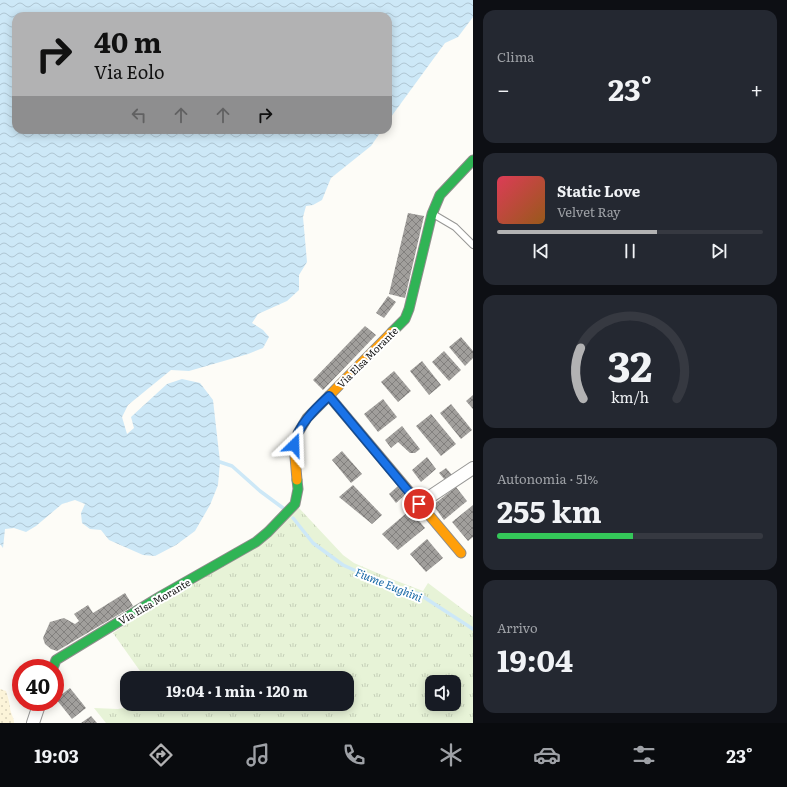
<!DOCTYPE html>
<html lang="it">
<head>
<meta charset="utf-8">
<style>
	body { margin:0; font-family:Literata,serif; background:#242831; color:#f1f3f6; height:100vh; display:flex; flex-direction:column; font-size:15px; white-space:nowrap }
	* { box-sizing:border-box; margin:0 }
	p { font-size:13px; color:#9ea1a6 }
	.icon { flex:none; width:22px; height:22px; fill:none; stroke:currentColor; stroke-width:2; stroke-linecap:round; stroke-linejoin:round }
	.map { position:relative; flex:1; overflow:hidden }
	.panel { display:flex; flex-direction:column; gap:10px; padding:10px; background:#0d0f14; width:314px }
	.panel>* { flex:none }
	.guide { position:absolute; left:12px; top:12px; width:380px; height:122px; border-radius:12px; box-shadow:0 2px 10px #0003; background:#b2b2b3; color:#111; overflow:hidden }
	.controls { position:absolute; left:425px; top:675px; display:grid; gap:8px }
	.controls a { display:grid; place-items:center; width:36px; height:36px; border-radius:8px; background:#171b24; box-shadow:0 2px 10px #0003; font-size:20px }
	.speed { position:absolute; left:12px; top:659px; display:flex; gap:8px; font-size:20px; font-weight:700; text-align:center }
	.speed>* { display:grid; place-content:center; width:52px; height:52px; border-radius:50%; background:#171b24; box-shadow:0 2px 10px #0003; line-height:1 }
	.speed .limit { border:6px solid #d22; background:#fff; color:#111 }
	.pin { position:absolute; display:grid; place-items:center; width:34px; height:34px; color:#fff; margin:-17px; border:2px solid #fff; border-radius:50%; box-shadow:0 1px 4px #0007 }
	.me { position:absolute; width:44px; margin:-22px; rotate:22deg; stroke-linejoin:round; filter:drop-shadow(0 0 3px #0008) }
	.turn { display:flex; align-items:center; gap:14px; height:84px; padding:0 16px; font-size:18px }
	.turn .icon { width:52px; height:52px; stroke-width:2.5 }
	.turn b { display:block; font-size:28px; line-height:34px }
	.lanes { display:flex; align-items:center; height:38px; padding:0 16px; background:#0003; justify-content:center; gap:20px; direction:ltr }
	.lanes .off { opacity:.35 }
	.big { font-size:30px; font-weight:700; line-height:1.1 }
	.panel .card { flex:1; display:flex; flex-direction:column; justify-content:center; gap:6px; min-width:0; padding:0 14px; border-radius:12px; background:#242831 }
	.panel .dial { align-items:center; gap:0 }
	.dial svg { height:104px; overflow:visible; fill:none; stroke:#363941; stroke-width:7; stroke-linecap:round; text-anchor:middle }
	.dial text { fill:#f1f3f6; stroke:none }
	.song { display:flex; align-items:center; gap:12px }
	.cover { width:48px; height:48px; border-radius:6px; background:linear-gradient(135deg,hsl(350 70% 55%),hsl(30 70% 35%)) }
	.played { height:4px; border-radius:2px; background:linear-gradient(90deg,#b2b2b3 60%,#363941 60%) }
	.keys { display:flex; justify-content:space-around; direction:ltr }
	.heat { display:flex; justify-content:space-between; align-items:center; font-size:22px; direction:ltr }
	.charge { height:6px; border-radius:3px; background:linear-gradient(90deg,#34c759 51%,#363941 0) }
	.trip { position:absolute; left:120px; top:671px; width:234px; height:40px; border-radius:12px; background:#171b24; box-shadow:0 2px 10px #0003; font-weight:700; line-height:40px; text-align:center }
	.tab-bar { display:flex; height:64px; justify-content:space-around; align-items:center; background:#090b0e; color:#9ea1a6 }
	.tab-bar .icon { width:28px; height:28px }
	.tab-bar .selected { color:#b2b2b3 }
	.tab-bar b { font-size:18px; color:#f1f3f6 }
	main { display:flex; flex:1; min-height:0 }
	.map>svg:first-child { display:block }
	.grass { fill:url(#grass-tufts); fill-rule:evenodd }
	.sand { fill:url(#sand-dots) }
	.water { fill:url(#water-waves) }
	.lines { fill:none; stroke-linecap:round; stroke-linejoin:round }
	.stream { stroke:#cde8f7; stroke-width:3.5 }
	.building { fill:url(#building-cross-hatch) }
	.lane-casing { stroke:#979795; stroke-width:8 }
	.street-casing { stroke:#979795; stroke-width:14 }
	.fast-casing { stroke:#8e8d8b; stroke-width:11 }
	.slow-casing { stroke:#8e8d8b; stroke-width:11 }
	.lane { stroke:#fffffe; stroke-width:6 }
	.street { stroke:#fffffe; stroke-width:12 }
	.fast { stroke:#30b455; stroke-width:9 }
	.slow { stroke:#ff9f0a; stroke-width:9 }
	.route-casing { stroke:#114b97; stroke-width:10 }
	.route { stroke:#1a73e8; stroke-width:7 }
	.labels { text-anchor:middle; dominant-baseline:central; stroke-width:4; stroke-linejoin:round; paint-order:stroke }
	.street-label { font-size:10px; fill:#111; stroke:#fff }
	.water-label { font-size:11px; font-style:italic; fill:#1768a6; stroke:#fff }
</style>
</head>
<body>
<main>
<div class="map">
<svg width="473" height="723" viewBox="0 0 473 723">
	<defs>
		<pattern id="grass-tufts" width="24" height="20" patternUnits="userSpaceOnUse"><rect width="24" height="20" fill="#e7f3d7"/><path d="M3 7l-1-3M5 7V3M7 7l1-3M15 17l-1-3M17 17v-4M19 17l1-3" fill="none" stroke="#c5cfb8"/></pattern>
		<pattern id="sand-dots" width="8" height="8" patternUnits="userSpaceOnUse"><rect width="8" height="8" fill="#fcf4d9"/><path d="M2 2h.1M6 6h.1" fill="none" stroke="#d7d0b9" stroke-width="1.8" stroke-linecap="round"/></pattern>
		<pattern id="water-waves" width="16" height="10" patternUnits="userSpaceOnUse"><rect width="16" height="10" fill="#cde8f7"/><path d="M0 5q4-4 8 0t8 0" fill="none" stroke="#afc6d3"/></pattern>
		<pattern id="building-cross-hatch" width="8" height="8" patternUnits="userSpaceOnUse"><rect width="8" height="8" fill="#a19f9c"/><path d="M0 0l8 8M0 8l8-8" fill="none" stroke="#82807e"/></pattern>
	</defs>
	<rect width="100%" height="100%" fill="#fdfcf7"/>
	<!-- grass -->
	<path class="grass" d="M299,508L343,555L354,563L389,578L423,591L428,583L473,617V723H106L94,708L118,709L130,707L132,704H347V678H145L113,633ZM432,682H454V704H432Z"/>
	<!-- sand -->
	<path class="sand" d="M0,689L6,691C8,697 9,701 10,707C10,713 14,717 14,723H0Z"/>
	<!-- water -->
	<path class="water" d="M0,0H473V17L458,37L445,43L388,121V16H16V130H382L371,146L331,178L322,200L313,205L306,206L303,217L307,262L299,275V290L287,301L258,314L252,323L263,330L269,337L263,348L248,354L189,371L171,370L128,405L122,417L127,434L134,428L131,417L167,384L182,379L200,383L213,400L220,462L218,485L210,505L195,531L176,545L155,556L143,555L109,540L101,530L90,529L82,523L81,513L85,504L75,500L62,504L36,526L26,532L14,528L5,529L3,548L0,544Z"/>
	<g class="lines">
		<!-- stream -->
		<g class="stream">
			<path d="M220,462L232,466L260,491L283,508"/>
			<path d="M293,518L313,543L343,565L387,585L419,594L473,629"/>
		</g>
	</g>
	<!-- building -->
	<g class="building">
		<path d="M408,213L424,216L405,298L389,294Z"/>
		<path d="M388,296L396,302L384,318L376,313Z"/>
		<path d="M365,326L376,335L323,390L313,380Z"/>
		<path d="M461,337L473,351V358L465,366L449,347Z"/>
		<path d="M444,351L461,370L449,381L432,362Z"/>
		<path d="M422,361L441,385L429,395L410,371Z"/>
		<path d="M394,371L411,391L398,402L381,382Z"/>
		<path d="M473,395V409L466,401Z"/>
		<path d="M383,399L397,417L378,432L364,414Z"/>
		<path d="M451,404L472,430L461,439L440,413Z"/>
		<path d="M431,414L456,444L441,456L416,426Z"/>
		<path d="M402,426L420,449L415,453H410L398,442L391,448L385,440Z"/>
		<path d="M342,451L362,474L351,483L332,460Z"/>
		<path d="M427,457L436,469L421,482L412,470Z"/>
		<path d="M446,468L452,475L445,480L439,473Z"/>
		<path d="M353,485L382,515L372,524L339,497Z"/>
		<path d="M398,486L405,495L396,503L389,494Z"/>
		<path d="M456,487L467,501L444,520L433,505Z"/>
		<path d="M473,505V537L468,541L452,522Z"/>
		<path d="M410,510L425,528L398,550L382,534Z"/>
		<path d="M427,539L443,558L426,572L410,554Z"/>
		<path d="M125,593L133,606L57,651L51,649L45,644L43,638L50,622L64,618L75,624L79,621L74,614L88,605L93,613Z"/>
		<path d="M70,688L86,708L72,719L56,699Z"/>
		<path d="M91,716L97,723H81Z"/>
	</g>
	<g class="lines">
		<!-- lane casing -->
		<g class="lane-casing">
			<path id="lane" d="M433,214L455,227L473,245"/>
		</g>
		<!-- street casing -->
		<g class="street-casing">
			<g id="street">
				<path d="M419,504L473,468"/>
				<path d="M33,723L40,702"/>
			</g>
		</g>
		<!-- fast casing -->
		<g class="fast-casing">
			<g id="fast">
				<path d="M392,332L405,319L409,309L432,214L440,195L473,160"/>
				<path d="M53,668L56,660L161,596L256,542L268,532L295,504L298,489L297,480"/>
			</g>
		</g>
		<!-- slow casing -->
		<g class="slow-casing">
			<g id="slow">
				<path d="M329,396L461,553"/>
				<path d="M297,480L294,445L298,433L307,418L392,332"/>
			</g>
		</g>
		<!-- lane -->
		<use href="#lane" class="lane"/>
		<!-- street -->
		<use href="#street" class="street"/>
		<!-- fast -->
		<use href="#fast" class="fast"/>
		<!-- slow -->
		<use href="#slow" class="slow"/>
	</g>
	<g class="lines">
		<!-- route casing -->
		<g class="route-casing">
			<path id="route" d="M294,445C298,425 314,410 329,396L419,504"/>
		</g>
		<!-- route -->
		<use href="#route" class="route"/>
	</g>
	<g class="labels">
		<!-- street labels -->
		<g class="street-label">
			<text transform="translate(367 357) rotate(-45)">Via Elsa Morante</text>
			<text transform="translate(154 601) rotate(-30)">Via Elsa Morante</text>
		</g>
		<!-- water labels -->
		<g class="water-label">
			<text transform="translate(389 584) rotate(22)">Fiume Eughini</text>
		</g>
	</g>
</svg>
<div class="controls">
<a><svg class="icon" aria-label="sound" viewBox="0 0 24 24"><path d="M4 9h4l5-4v14l-5-4H4zM17 9q2 3 0 6"/></svg></a>
</div>
<div class="speed"><div class="limit">40</div></div>
<div class="pin" style="left:419px;top:504px;background:#d93025"><svg class="icon" aria-label="arrive" viewBox="0 0 24 24"><path d="M6 21V4h12l-3 4 3 4H6"/></svg></div>
<svg class="me" style="left:294px;top:445px" viewBox="-20 -20 40 40"><path d="M0-17L14 15 0 8-14 15z" fill="#1a73e8" stroke="#fff" stroke-width="4"/></svg>
<div class="trip">19:04 · 1 min · 120 m</div>
<div class="guide">
<div class="turn"><svg class="icon" aria-label="right" viewBox="0 0 24 24"><path d="M7 20v-9h11M14 6l5 5-5 5"/></svg><div><b>40 m</b>Via Eolo</div></div>
<div class="lanes"><svg class="icon off" aria-label="left" viewBox="0 0 24 24"><path d="M17 20v-9H6M10 6l-5 5 5 5"/></svg><svg class="icon off" aria-label="ahead" viewBox="0 0 24 24"><path d="M12 20V5M6 11l6-6 6 6"/></svg><svg class="icon off" aria-label="ahead" viewBox="0 0 24 24"><path d="M12 20V5M6 11l6-6 6 6"/></svg><svg class="icon" aria-label="right" viewBox="0 0 24 24"><path d="M7 20v-9h11M14 6l5 5-5 5"/></svg></div>
</div>
</div>
<section class="panel">
<div class="card"><p>Clima</p>
<div class="heat"><a>−</a><b class="big">23°</b><a>+</a></div>
</div>
<div class="card">
<div class="song"><i class="cover"></i><div><b>Static Love</b><p>Velvet Ray</p></div></div>
<div class="played"></div>
<div class="keys"><svg class="icon" aria-label="previous" viewBox="0 0 24 24"><path d="M18 5L8 12l10 7zM5 5v14"/></svg><svg class="icon" aria-label="pause" viewBox="0 0 24 24"><path d="M8 5v14M16 5v14"/></svg><svg class="icon" aria-label="next" viewBox="0 0 24 24"><path d="M6 5l10 7-10 7zM19 5v14"/></svg></div>
</div>
<div class="card dial"><svg viewBox="0 0 100 80">
<path d="M14 69A42 42 0 1 1 86 69"/>
<path d="M14 69A42 42 0 0 1 12 30" stroke="#b2b2b3"/>
<text x="50" y="56" font-size="32" font-weight="700">32</text>
<text x="50" y="72" font-size="11">km/h</text>
</svg></div>
<div class="card"><p>Autonomia · 51%</p><b class="big">255 km</b><div class="charge"></div></div>
<div class="card"><p>Arrivo</p><b class="big">19:04</b></div>
</section>
</main>
<nav class="tab-bar">
<b>19:03</b>
<svg class="icon selected" aria-label="directions" viewBox="0 0 24 24"><path d="M12 3l9 9-9 9-9-9zM9 14v-3h6M13 9l2 2-2 2"/></svg>
<svg class="icon" aria-label="music" viewBox="0 0 24 24"><path d="M9 18V5l10-2v13"/><circle cx="6" cy="18" r="3"/><circle cx="16" cy="16" r="3"/></svg>
<svg class="icon" aria-label="phone" viewBox="0 0 24 24"><path d="M5 4h4l2 5-3 2q2 4 5 5l2-3 5 2v4C11 20 4 13 5 4z"/></svg>
<svg class="icon" aria-label="climate" viewBox="0 0 24 24"><path d="M12 3v18M4 7l16 10M4 17L20 7"/></svg>
<svg class="icon" aria-label="car" viewBox="0 0 24 24"><path d="M5 17H2v-5l4-1 3-4h7l3 4 3 1v5h-3M9 17h6M6 11h13"/><circle cx="7" cy="17" r="2"/><circle cx="17" cy="17" r="2"/></svg>
<svg class="icon" aria-label="filters" viewBox="0 0 24 24"><path d="M4 7h16M4 17h16"/><circle cx="9" cy="7" r="2"/><circle cx="15" cy="17" r="2"/></svg>
<b>23°</b>
</nav>
</body>
</html>
